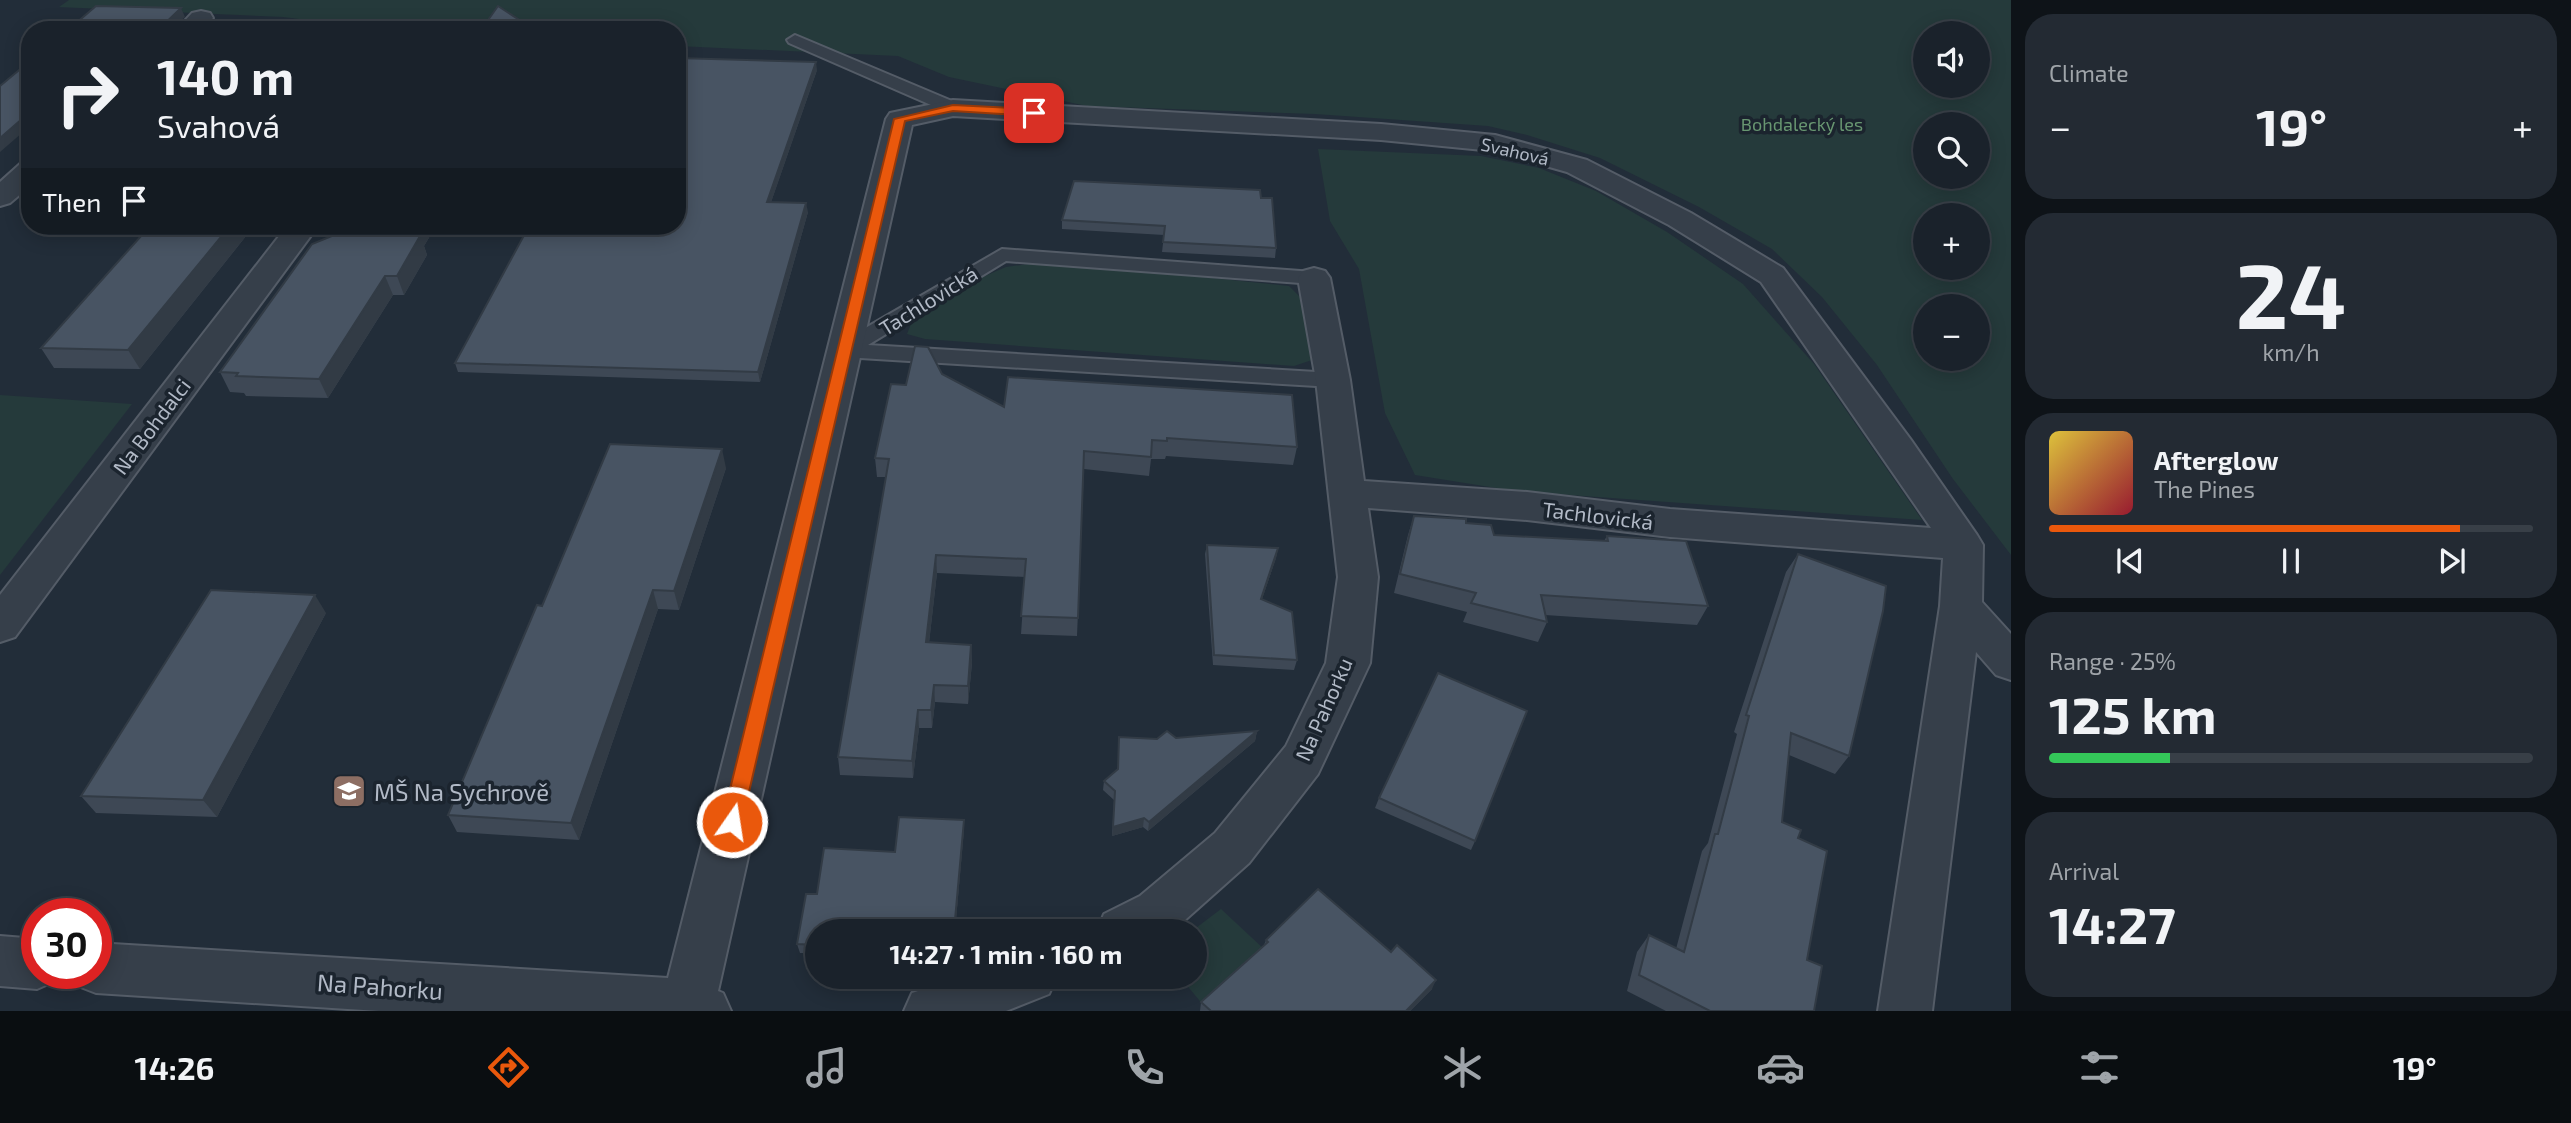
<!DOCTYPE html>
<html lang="en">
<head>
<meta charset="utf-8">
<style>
	body { margin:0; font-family:"Exo 2",sans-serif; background:#232a33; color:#f1f3f6; height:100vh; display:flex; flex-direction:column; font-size:26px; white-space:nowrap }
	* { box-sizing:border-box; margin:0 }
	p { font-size:23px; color:#9fa4a9 }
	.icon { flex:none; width:38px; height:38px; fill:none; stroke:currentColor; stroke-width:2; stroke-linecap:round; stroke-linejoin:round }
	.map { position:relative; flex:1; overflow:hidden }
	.panel { display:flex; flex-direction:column; gap:14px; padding:14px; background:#0e1318; width:560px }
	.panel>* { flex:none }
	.top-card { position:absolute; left:21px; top:21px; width:665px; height:214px; border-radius:28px; box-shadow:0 4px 18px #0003,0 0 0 2px #383f47; background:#1a222b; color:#f1f3f6; overflow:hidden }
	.buttons { position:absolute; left:1913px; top:21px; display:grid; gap:14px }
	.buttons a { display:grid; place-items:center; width:77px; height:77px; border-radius:50%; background:#1a222b; box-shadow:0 4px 18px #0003,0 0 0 2px #383f47; font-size:35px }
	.speed { position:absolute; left:21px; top:898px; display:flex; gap:14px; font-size:35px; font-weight:700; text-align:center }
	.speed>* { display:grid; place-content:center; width:91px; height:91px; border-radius:50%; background:#1a222b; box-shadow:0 4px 18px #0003,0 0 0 2px #383f47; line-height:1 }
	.speed .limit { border:10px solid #d22; background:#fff; color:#111 }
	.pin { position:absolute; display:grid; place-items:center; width:60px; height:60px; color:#fff; margin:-30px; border-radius:14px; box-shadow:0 4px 10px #0006 }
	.me { position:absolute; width:77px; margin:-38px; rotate:13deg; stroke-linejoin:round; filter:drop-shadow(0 0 5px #0008) }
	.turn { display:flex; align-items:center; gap:24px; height:147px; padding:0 21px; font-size:32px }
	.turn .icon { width:91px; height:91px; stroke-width:2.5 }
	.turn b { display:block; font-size:49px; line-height:60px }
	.then { display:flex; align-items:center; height:66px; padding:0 21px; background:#0003; gap:14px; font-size:26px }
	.big { font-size:52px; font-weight:700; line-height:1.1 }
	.panel .widget { flex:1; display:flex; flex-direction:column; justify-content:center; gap:10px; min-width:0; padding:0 24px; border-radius:28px; background:#232a33 }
	.panel .dial { align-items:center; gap:0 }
	.dial b { font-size:91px; line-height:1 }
	.song { display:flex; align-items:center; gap:21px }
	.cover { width:84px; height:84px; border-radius:10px; background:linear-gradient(135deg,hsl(50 70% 55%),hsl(350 70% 35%)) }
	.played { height:7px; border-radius:4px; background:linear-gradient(90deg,#ea580c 85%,#383f47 85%) }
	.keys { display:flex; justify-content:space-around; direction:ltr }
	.heat { display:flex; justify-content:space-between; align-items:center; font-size:38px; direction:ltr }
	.charge { height:10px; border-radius:5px; background:linear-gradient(90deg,#34c759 25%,#383f47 0) }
	.trip { position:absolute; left:805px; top:919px; width:402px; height:70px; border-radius:35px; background:#1a222b; box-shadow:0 4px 18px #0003,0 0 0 2px #383f47; font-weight:700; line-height:70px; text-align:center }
	.tab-bar { display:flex; height:112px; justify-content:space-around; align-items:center; background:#0a0e11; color:#9fa4a9 }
	.tab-bar .icon { width:49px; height:49px }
	.tab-bar .active { color:#ea580c }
	.tab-bar b { font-size:32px; color:#f1f3f6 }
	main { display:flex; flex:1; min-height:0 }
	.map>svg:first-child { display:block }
	.green { fill:#253a3b; fill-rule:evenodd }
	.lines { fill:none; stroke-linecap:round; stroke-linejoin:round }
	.lane-casing { stroke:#545c67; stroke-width:4 }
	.street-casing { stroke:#545c67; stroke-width:4 }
	.lane { fill:#363f4a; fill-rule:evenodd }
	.street { fill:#363f4a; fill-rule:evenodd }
	.wall { fill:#3e4855 }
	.shaded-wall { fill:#323b45 }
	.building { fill:#485463; stroke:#323b45; stroke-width:2 }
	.route { fill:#ea580c; stroke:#983908; stroke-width:2 }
	.labels { text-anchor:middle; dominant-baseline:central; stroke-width:7; stroke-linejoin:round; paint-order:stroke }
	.far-park-label { font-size:18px; fill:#689671; stroke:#1b242e }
	.far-street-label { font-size:18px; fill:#b1b9c6; stroke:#1b242e }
	.street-label { font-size:21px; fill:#b1b9c6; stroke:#1b242e }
	.near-poi-label { font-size:24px; fill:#b1b9c6; stroke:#1b242e; text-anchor:start }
	.near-street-label { font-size:24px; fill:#b1b9c6; stroke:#1b242e }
</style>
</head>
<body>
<main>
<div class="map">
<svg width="2011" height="1011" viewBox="0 0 2011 1011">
	<rect width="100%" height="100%" fill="#222d39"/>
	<!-- green -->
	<g class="green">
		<path d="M69,0H2011V555L1953,479L1877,365L1822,297L1772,249L1699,207L1600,158L1527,135L1488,126L1315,114L1087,106L949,77L898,56L677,46V30H350L330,23L283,17L59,7ZM1925,33H1978V86H1925ZM1925,124H1978V177H1925ZM1925,215H1978V268H1925ZM1925,306H1978V359H1925Z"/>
		<path d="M1318,149L1481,156L1539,168L1596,191L1667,232L1743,284L1814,364L1922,520L1515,491L1415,475L1385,413L1359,269L1330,221Z"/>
		<path d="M1050,261L1289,286L1303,300L1313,345L1312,360L1294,366L925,339L907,334L911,324L971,282L1006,267Z"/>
		<path d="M0,395L132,404L0,575Z"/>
		<path d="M1221,909L1265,950L1204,1006L1180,977L1195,976V931H1192Z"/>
	</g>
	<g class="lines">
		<!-- lane casing -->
		<g class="lane-casing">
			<g id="lane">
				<path d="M795,35L959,104L962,108L953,113L947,112L789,43L787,40Z"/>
				<path d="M1002,249L1314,272L1321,274L1324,278L1321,282L1314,284L1006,261L868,345L1333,373L1341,375L1344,380L1341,385L1333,387L844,357L836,355L833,350L836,345Z"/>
			</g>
		</g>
		<!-- street casing -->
		<g class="street-casing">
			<g id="street">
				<path d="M201,11L210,13L213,18L203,30H176L192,13Z"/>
				<path d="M953,100L1381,124L1495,135L1587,160L1691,213L1783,268L1911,440L1977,535L1983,545L1982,602L2011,634V680L1996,675L1976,652L1932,1011H1878L1940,606L1943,558L1670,537L1527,520L1368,508L1378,577L1370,663L1318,774L1249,863L1176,928L1171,931H1097L1104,914L1140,896L1215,833L1286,746L1326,663L1338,577L1316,380L1298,278L1303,271L1314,268L1325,271L1330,278L1350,380L1364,481L1527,492L1670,509L1931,528L1761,282L1669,225L1567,172L1493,151L1381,140L953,116L912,125L718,991L723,993L731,1011H379L96,993L78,986L72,973H96V943L668,978L886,119L890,113Z"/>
				<path d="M30,161V186L10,203L0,206V182L20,164Z"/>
				<path d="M287,226H318L15,637L0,642V595Z"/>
				<path d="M0,936L37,939V973H59L55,981L37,989L0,986Z"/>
				<path d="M963,976H1057L1049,994L1006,1011H904L912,993Z"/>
			</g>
		</g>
		<!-- lane -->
		<use href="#lane" class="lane"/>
		<!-- street -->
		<use href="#street" class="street"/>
	</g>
	<!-- wall -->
	<g class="wall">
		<path d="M817,70L771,202L808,212L760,382L458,372L455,363Z"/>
		<path d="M1261,198L1276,248L1275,258L1162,252L1164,235L1062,229V220Z"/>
		<path d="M138,226H254L140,369L54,368L41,348L150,226Z"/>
		<path d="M343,226H436L424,246L427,255L404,295H393L328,398L246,396L244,393L230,392L220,372L337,234Z"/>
		<path d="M942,374L1004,407L1297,447L1293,465L1166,456L1165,459H1151L1149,476L1084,469L1077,636L1021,634L1025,577L937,573L929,643L971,645L972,663L968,704L935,702L932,728H919L913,778L840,775L838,757L886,477H877L875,458L906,385Z"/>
		<path d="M726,468L679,610L658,609L579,840L457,832L448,815L542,606Z"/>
		<path d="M1414,516L1466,523L1494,535L1604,541L1607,536L1708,606L1697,625L1545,615L1547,622L1538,642L1463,622L1467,612L1394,593L1408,535Z"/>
		<path d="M1207,545L1278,548L1276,558L1262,599L1297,660L1294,670L1213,665L1205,554Z"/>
		<path d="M1798,554L1849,756L1835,774L1789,755L1782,822L1798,838L1807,960L1814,1011H1666L1627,991L1637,952L1649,935L1676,949L1702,851L1708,843L1737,734L1734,732L1786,572Z"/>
		<path d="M326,613L217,817L96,813L81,796Z"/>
		<path d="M1257,731L1255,741L1148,831L1143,827L1112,836L1114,800L1103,790L1104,781L1118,769L1119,737L1157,739L1176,738Z"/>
		<path d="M1379,798L1475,841L1471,850L1375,808Z"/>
		<path d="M964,820V829L955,931H817V953H800L797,944L817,894L895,852Z"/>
		<path d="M1266,940L1432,989L1410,1011H1200L1201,1002L1264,945Z"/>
	</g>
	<!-- shaded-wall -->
	<g class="shaded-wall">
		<path d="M181,8L185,17L171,30H158Z"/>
		<path d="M816,62L817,70L768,211L767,202Z"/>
		<path d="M30,112V126L0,152V138Z"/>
		<path d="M806,203L808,212L760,382L758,372Z"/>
		<path d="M230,226H254L140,369L128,350Z"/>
		<path d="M418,226H436L424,246L427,255L404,295L397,276L411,236Z"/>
		<path d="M385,276L393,295L328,398L319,379Z"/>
		<path d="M722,449L726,468L679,610L674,591Z"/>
		<path d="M1278,548L1276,558L1259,608L1261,599Z"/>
		<path d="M936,555L937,573L927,660L926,642Z"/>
		<path d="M653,590L658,609L579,840L571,823Z"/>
		<path d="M315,595L326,613L217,817L203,800Z"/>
		<path d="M971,645L972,663L968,704V686Z"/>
		<path d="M934,685L935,702L932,728L931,710Z"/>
		<path d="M918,710L919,728L913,778L912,761Z"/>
		<path d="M1257,731L1255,741L1148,831L1149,822Z"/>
		<path d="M1144,818L1143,827L1112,836L1113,827Z"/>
		<path d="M964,820V829L955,931H954Z"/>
		<path d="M1436,980L1432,989L1410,1011H1406Z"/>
	</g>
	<!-- building -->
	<g class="building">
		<path d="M96,6L181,8L158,30H68Z"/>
		<path d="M498,6L527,25L524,30H481Z"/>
		<path d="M677,58L816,62L767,202L806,203L758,372L455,363L529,226H677Z"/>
		<path d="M30,61V112L0,138V86Z"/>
		<path d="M1074,181L1260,190L1261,198H1272L1276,248L1163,242L1165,226L1062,220Z"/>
		<path d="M150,226H230L128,350L41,348Z"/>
		<path d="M343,226H418L411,236H420L397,276H385L319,379L236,376L238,373L220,372L312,244L337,234Z"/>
		<path d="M915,346L928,347L942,374L1004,407L1008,377L1292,395L1297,447L1167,438V441L1152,440L1151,457L1084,451L1078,618L1021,616L1026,559L936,555L926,642L971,645L968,686L934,685L931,710H918L912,761L838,757L889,459L875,458L891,384L906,385Z"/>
		<path d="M610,444L722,449L674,591L653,590L571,823L448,815L537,605L542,606Z"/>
		<path d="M1414,516L1466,519V523L1491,525L1494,535L1608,541L1607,536L1686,541L1708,606L1541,595L1547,622L1471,603L1476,593L1400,574Z"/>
		<path d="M1207,545L1278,548L1261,599L1292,612L1297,660L1214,655Z"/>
		<path d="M1798,554L1886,586L1883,611L1849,756L1791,733L1782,822L1801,830L1798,838L1827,851L1807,960L1822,966L1814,1011H1710L1639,975L1649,935L1684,952L1715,834H1718L1749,716L1746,715Z"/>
		<path d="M211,590L315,595L203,800L81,796Z"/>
		<path d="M1438,673L1527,711L1475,841L1379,798Z"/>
		<path d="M1167,731L1176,738L1257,731L1149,822L1144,818L1113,827L1115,791L1104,781L1118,769L1119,737L1157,739Z"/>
		<path d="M899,817L964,820L954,931H817V945L797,944L806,894H817L824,848L895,852Z"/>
		<path d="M1318,889L1391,952L1397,945L1436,980L1406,1011H1211L1201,1002L1268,942L1266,940Z"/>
	</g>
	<!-- route -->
	<path class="route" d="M953,105L1034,109L1039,113L1034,116L953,111L905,121L742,822L739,828L732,830L725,828L722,822L894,119Z"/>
	<!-- icons -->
	<defs>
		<g id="school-square" transform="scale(1.75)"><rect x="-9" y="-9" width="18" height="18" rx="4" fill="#8d6e63" stroke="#1b242e"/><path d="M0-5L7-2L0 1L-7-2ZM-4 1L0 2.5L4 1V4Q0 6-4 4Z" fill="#fff"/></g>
	</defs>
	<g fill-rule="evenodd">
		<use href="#school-square" x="349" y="791"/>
	</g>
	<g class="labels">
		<!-- far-park labels -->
		<g class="far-park-label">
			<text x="1802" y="124">Bohdalecký les</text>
		</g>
		<!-- far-street labels -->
		<g class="far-street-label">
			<text transform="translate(1515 151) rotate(13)">Svahová</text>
		</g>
		<!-- street labels -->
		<g class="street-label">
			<text transform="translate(928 300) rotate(-32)">Tachlovická</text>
			<text transform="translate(151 426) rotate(-53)">Na Bohdalci</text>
			<text transform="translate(1598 515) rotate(7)">Tachlovická</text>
			<text transform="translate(1323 709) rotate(-66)">Na Pahorku</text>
		</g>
		<!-- near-poi labels -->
		<g class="near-poi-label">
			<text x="374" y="791">MŠ Na Sychrově</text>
		</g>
		<!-- near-street labels -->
		<g class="near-street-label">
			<text transform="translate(380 986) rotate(4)">Na Pahorku</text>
		</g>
	</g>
</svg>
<div class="buttons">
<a><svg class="icon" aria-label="sound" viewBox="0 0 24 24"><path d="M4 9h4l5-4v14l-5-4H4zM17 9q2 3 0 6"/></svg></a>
<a><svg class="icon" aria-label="search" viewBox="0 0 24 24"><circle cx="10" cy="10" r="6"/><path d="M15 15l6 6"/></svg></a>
<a>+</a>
<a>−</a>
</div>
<div class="speed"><div class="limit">30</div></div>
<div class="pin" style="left:1034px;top:113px;background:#d93025"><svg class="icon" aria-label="arrive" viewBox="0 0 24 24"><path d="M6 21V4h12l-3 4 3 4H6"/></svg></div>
<svg class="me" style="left:732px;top:822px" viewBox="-20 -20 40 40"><circle r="17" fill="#ea580c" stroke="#fff" stroke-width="3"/><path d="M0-11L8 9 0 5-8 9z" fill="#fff"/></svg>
<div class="trip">14:27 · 1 min · 160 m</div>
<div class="top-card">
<div class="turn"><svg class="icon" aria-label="right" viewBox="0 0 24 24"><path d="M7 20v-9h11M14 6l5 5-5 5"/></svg><div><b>140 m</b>Svahová</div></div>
<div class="then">Then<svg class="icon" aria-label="arrive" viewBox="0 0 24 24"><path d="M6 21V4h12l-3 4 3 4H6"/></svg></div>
</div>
</div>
<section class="panel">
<div class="widget"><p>Climate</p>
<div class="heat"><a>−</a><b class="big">19°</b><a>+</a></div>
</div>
<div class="widget dial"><b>24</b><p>km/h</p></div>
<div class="widget">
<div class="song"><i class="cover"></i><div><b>Afterglow</b><p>The Pines</p></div></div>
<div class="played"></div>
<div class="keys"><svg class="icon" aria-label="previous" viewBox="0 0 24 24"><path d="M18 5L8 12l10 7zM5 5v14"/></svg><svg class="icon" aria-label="pause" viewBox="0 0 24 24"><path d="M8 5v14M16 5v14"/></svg><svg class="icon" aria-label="next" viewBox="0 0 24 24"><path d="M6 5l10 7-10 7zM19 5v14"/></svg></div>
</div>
<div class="widget"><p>Range · 25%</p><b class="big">125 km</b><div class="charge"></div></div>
<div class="widget"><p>Arrival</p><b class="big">14:27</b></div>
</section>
</main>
<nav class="tab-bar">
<b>14:26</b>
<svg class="icon active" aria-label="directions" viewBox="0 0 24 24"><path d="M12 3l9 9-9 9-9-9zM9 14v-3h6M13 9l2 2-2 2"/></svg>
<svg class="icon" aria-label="music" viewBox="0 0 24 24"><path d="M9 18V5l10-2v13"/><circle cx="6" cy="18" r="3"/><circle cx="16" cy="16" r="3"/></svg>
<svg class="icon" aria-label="phone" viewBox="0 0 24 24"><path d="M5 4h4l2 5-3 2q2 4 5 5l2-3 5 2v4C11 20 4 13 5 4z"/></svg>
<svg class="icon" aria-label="climate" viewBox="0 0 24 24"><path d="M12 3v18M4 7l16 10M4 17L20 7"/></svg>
<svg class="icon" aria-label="car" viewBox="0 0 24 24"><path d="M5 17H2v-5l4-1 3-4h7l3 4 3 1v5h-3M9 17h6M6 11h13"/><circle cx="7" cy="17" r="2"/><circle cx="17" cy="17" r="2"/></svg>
<svg class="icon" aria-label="filters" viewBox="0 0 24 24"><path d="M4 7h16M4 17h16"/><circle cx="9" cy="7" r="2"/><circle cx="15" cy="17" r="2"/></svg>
<b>19°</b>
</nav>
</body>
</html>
